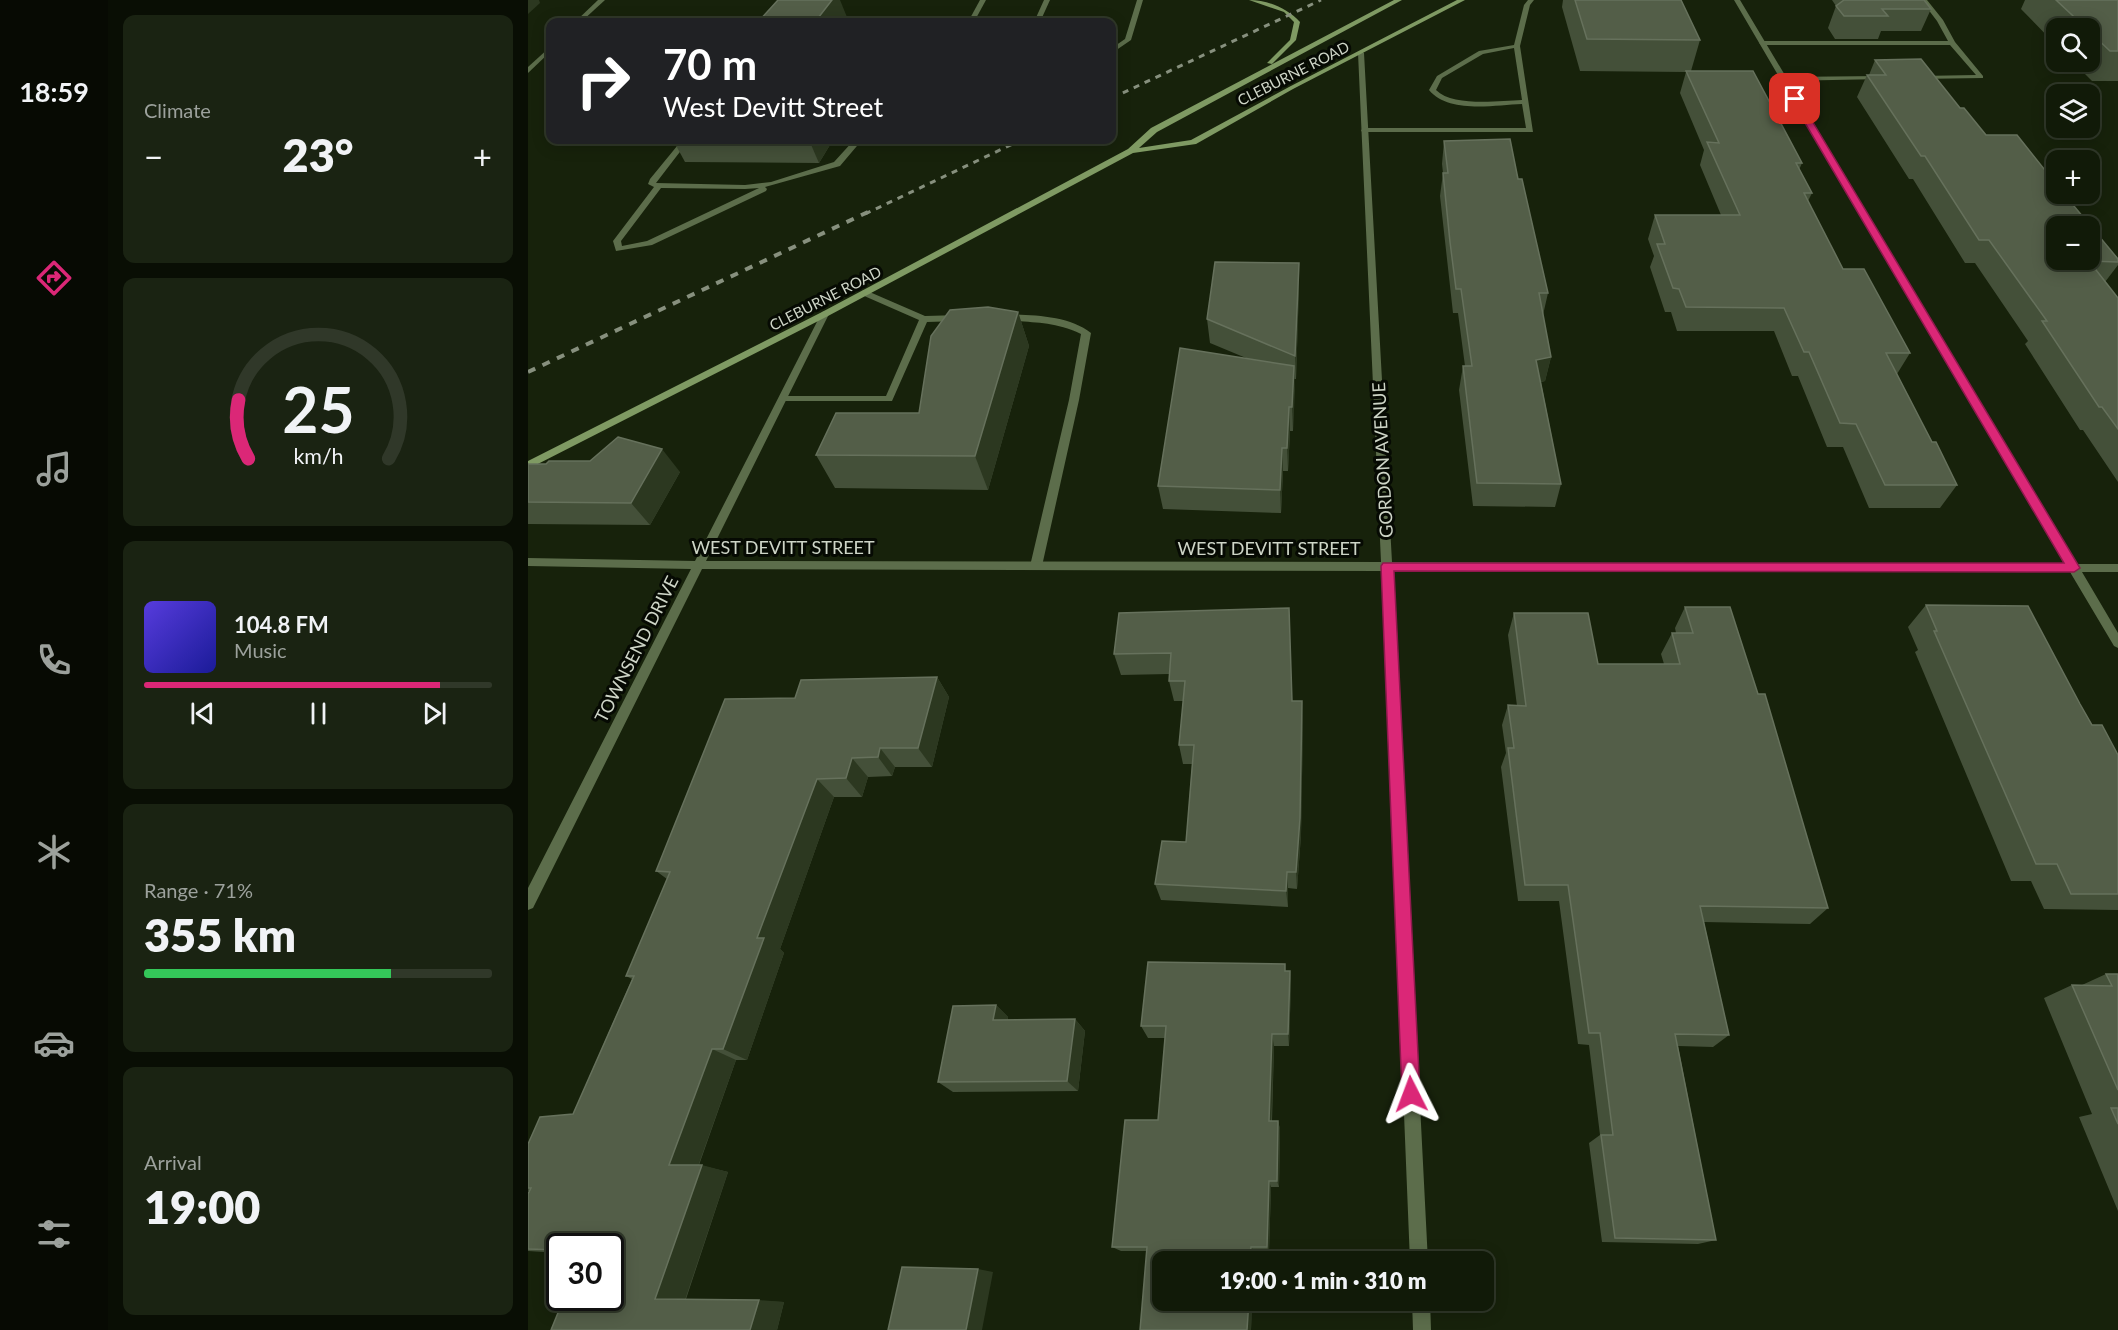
<!DOCTYPE html>
<html lang="en">
<head>
<meta charset="utf-8">
<style>
	body { margin:0; font-family:Lato,sans-serif; background:#1a2312; color:#f1f3f6; height:100vh; display:flex; flex-direction:column; font-size:22px; white-space:nowrap }
	* { box-sizing:border-box; margin:0 }
	p { font-size:20px; color:#9ca19c }
	.icon { flex:none; width:33px; height:33px; fill:none; stroke:currentColor; stroke-width:2; stroke-linecap:round; stroke-linejoin:round }
	.map { position:relative; flex:1; overflow:hidden }
	.panel { display:flex; flex-direction:column; gap:15px; padding:15px; background:#090e04; width:420px }
	.panel>* { flex:none }
	.guide { position:absolute; left:18px; top:18px; width:570px; height:126px; border-radius:12px; box-shadow:0 3px 15px #0003,0 0 0 2px #303829; background:#202124; color:#fff; overflow:hidden }
	.tools { position:absolute; left:1518px; top:18px; display:grid; gap:12px }
	.tools a { display:grid; place-items:center; width:54px; height:54px; border-radius:12px; background:#111a08; box-shadow:0 3px 15px #0003,0 0 0 2px #303829; font-size:30px }
	.speed { position:absolute; left:18px; top:1233px; display:flex; gap:12px; font-size:30px; font-weight:700; text-align:center }
	.speed>* { display:grid; place-content:center; width:78px; height:78px; border-radius:50%; background:#111a08; box-shadow:0 3px 15px #0003,0 0 0 2px #303829; line-height:1 }
	.speed .limit { border:3px solid #111; border-radius:9px; background:#fff; color:#111 }
	.pin { position:absolute; display:grid; place-items:center; width:51px; height:51px; color:#fff; margin:-26px; border-radius:12px; box-shadow:0 3px 9px #0006 }
	.me { position:absolute; width:66px; margin:-33px; rotate:357deg; stroke-linejoin:round; filter:drop-shadow(0 0 4px #0008) }
	.turn { display:flex; align-items:center; gap:21px; height:126px; padding:0 18px; font-size:27px }
	.turn .icon { width:78px; height:78px; stroke-width:2.5 }
	.turn b { display:block; font-size:42px; line-height:51px }
	.big { font-size:45px; font-weight:800; line-height:1.1 }
	.panel .tile { flex:1; display:flex; flex-direction:column; justify-content:center; gap:9px; min-width:0; padding:0 21px; border-radius:12px; background:#1a2312 }
	.panel .dial { align-items:center; gap:0 }
	.dial svg { height:156px; overflow:visible; fill:none; stroke:#303829; stroke-width:7; stroke-linecap:round; text-anchor:middle }
	.dial text { fill:#f1f3f6; stroke:none }
	.song { display:flex; align-items:center; gap:18px }
	.cover { width:72px; height:72px; border-radius:9px; background:linear-gradient(135deg,hsl(250 70% 55%),hsl(240 70% 35%)) }
	.played { height:6px; border-radius:3px; background:linear-gradient(90deg,#db2777 85%,#303829 85%) }
	.keys { display:flex; justify-content:space-around; direction:ltr }
	.heat { display:flex; justify-content:space-between; align-items:center; font-size:33px; direction:ltr }
	.charge { height:9px; border-radius:4px; background:linear-gradient(90deg,#34c759 71%,#303829 0) }
	.trip { position:absolute; left:624px; top:1251px; width:342px; height:60px; border-radius:12px; background:#111a08; box-shadow:0 3px 15px #0003,0 0 0 2px #303829; font-weight:800; line-height:60px; text-align:center }
	main { display:flex; flex:1; min-height:0 }
	.tabs { display:flex; flex-direction:column; width:108px; justify-content:space-around; align-items:center; background:#070a03; color:#9ca19c }
	.tabs .icon { width:42px; height:42px }
	.tabs .on { color:#db2777 }
	.tabs b { font-size:27px; color:#f1f3f6 }
	.map>svg:first-child { display:block }
	.lines { fill:none; stroke-linecap:round; stroke-linejoin:round }
	.service { fill:#5c6d4b; fill-rule:evenodd }
	.minor { fill:#5c6d4b; fill-rule:evenodd }
	.secondary { fill:#7f9a63; fill-rule:evenodd }
	.rail-far1 { stroke:#87907e; stroke-width:3; stroke-dasharray:6 6; stroke-linecap:butt }
	.rail { stroke:#87907e; stroke-width:4; stroke-dasharray:8 8; stroke-linecap:butt }
	.wall { fill:#445039 }
	.shaded-wall { fill:#2c3820 }
	.building { fill:#535e48; stroke:#66715c; stroke-width:1.5; fill-rule:evenodd }
	.route { fill:#db2777; stroke:#8e194d; stroke-width:1.5 }
	.labels { text-anchor:middle; dominant-baseline:central; stroke-width:6; stroke-linejoin:round; paint-order:stroke }
	.far-street-label { font-size:15px; fill:#ced5c7; stroke:#060a03 }
	.street-label { font-size:18px; fill:#ced5c7; stroke:#060a03 }
</style>
</head>
<body>
<main>
<nav class="tabs">
<b>18:59</b>
<svg class="icon on" aria-label="directions" viewBox="0 0 24 24"><path d="M12 3l9 9-9 9-9-9zM9 14v-3h6M13 9l2 2-2 2"/></svg>
<svg class="icon" aria-label="music" viewBox="0 0 24 24"><path d="M9 18V5l10-2v13"/><circle cx="6" cy="18" r="3"/><circle cx="16" cy="16" r="3"/></svg>
<svg class="icon" aria-label="phone" viewBox="0 0 24 24"><path d="M5 4h4l2 5-3 2q2 4 5 5l2-3 5 2v4C11 20 4 13 5 4z"/></svg>
<svg class="icon" aria-label="climate" viewBox="0 0 24 24"><path d="M12 3v18M4 7l16 10M4 17L20 7"/></svg>
<svg class="icon" aria-label="car" viewBox="0 0 24 24"><path d="M5 17H2v-5l4-1 3-4h7l3 4 3 1v5h-3M9 17h6M6 11h13"/><circle cx="7" cy="17" r="2"/><circle cx="17" cy="17" r="2"/></svg>
<svg class="icon" aria-label="filters" viewBox="0 0 24 24"><path d="M4 7h16M4 17h16"/><circle cx="9" cy="7" r="2"/><circle cx="15" cy="17" r="2"/></svg>
</nav>
<section class="panel">
<div class="tile"><p>Climate</p>
<div class="heat"><a>−</a><b class="big">23°</b><a>+</a></div>
</div>
<div class="tile dial"><svg viewBox="0 0 100 80">
<path d="M14 69A42 42 0 1 1 86 69"/>
<path d="M14 69A42 42 0 0 1 9 39" stroke="#db2777"/>
<text x="50" y="56" font-size="32" font-weight="700">25</text>
<text x="50" y="72" font-size="11">km/h</text>
</svg></div>
<div class="tile">
<div class="song"><i class="cover"></i><div><b>104.8 FM</b><p>Music</p></div></div>
<div class="played"></div>
<div class="keys"><svg class="icon" aria-label="previous" viewBox="0 0 24 24"><path d="M18 5L8 12l10 7zM5 5v14"/></svg><svg class="icon" aria-label="pause" viewBox="0 0 24 24"><path d="M8 5v14M16 5v14"/></svg><svg class="icon" aria-label="next" viewBox="0 0 24 24"><path d="M6 5l10 7-10 7zM19 5v14"/></svg></div>
</div>
<div class="tile"><p>Range · 71%</p><b class="big">355 km</b><div class="charge"></div></div>
<div class="tile"><p>Arrival</p><b class="big">19:00</b></div>
</section>
<div class="map">
<svg width="1590" height="1330" viewBox="0 0 1590 1330">
	<rect width="100%" height="100%" fill="#17220b"/>
	<g class="lines">
		<!-- service -->
		<g class="service">
			<path d="M516,0H522L512,22H506Z"/>
			<path d="M609,0H615L603,40L584,53V48L597,39Z"/>
			<path d="M1000,0H1006L1002,5L992,46L1005,132H834L833,130L837,128H998L994,104C966,105 921,114 901,90L909,76L951,51L986,45L996,5ZM986,48L994,100C970,101 925,107 908,90L914,78L955,54Z"/>
			<path d="M1393,0H1399L1415,20L1427,42L1455,76V78L1389,79L1388,78L1391,76L1448,75L1422,45H1234L1231,43L1234,41H1420L1409,21Z"/>
			<path d="M1353,76L1356,78L1355,79L1255,81L1252,79L1255,77Z"/>
			<path d="M154,140H161L128,183L217,185L243,182L306,162L326,140H334L312,166L237,187L239,189L238,191L124,245L88,251L85,241L126,187L120,184L122,179ZM133,188L217,189L231,188L119,241L94,246L93,241Z"/>
			<path d="M337,290L397,316L432,315L436,318L432,321L399,322L364,401H251V397L254,396H358L391,320L334,295V291Z"/>
			<path d="M477,314C504,315 541,315 563,333L551,400L514,566L508,570L502,566L541,400L553,334C523,320 504,324 474,319L473,317Z"/>
		</g>
		<!-- minor -->
		<g class="minor">
			<path d="M70,0H77L53,22H47Z"/>
			<path d="M452,0H458L446,22H440Z"/>
			<path d="M1206,0H1212L1549,564H1590V572H1554L1590,633V648L1586,646L1542,572L865,571L900,1262H882L854,571L174,569L5,908L0,910V888L163,569L0,566V558L167,561L294,312L297,311L301,314L178,561L853,562L830,53L833,51L836,53L864,562L1537,564Z"/>
			<path d="M22,47V52L0,73V67Z"/>
			<path d="M884,1300H902L903,1330H885Z"/>
		</g>
		<!-- secondary -->
		<g class="secondary">
			<path d="M721,0C740,0 759,8 772,22L768,40L744,64L739,63L762,40L766,22L756,12Z"/>
			<path d="M866,0H874L629,132L611,148L663,140L761,87L929,0H937L765,89L668,144L605,153L300,316L0,469V461L294,312L600,149L623,128Z"/>
		</g>
		<!-- rail-far1 -->
		<g class="rail-far1">
			<path d="M584,98L793,0"/>
			<path d="M337,214L493,140"/>
		</g>
		<!-- rail -->
		<path class="rail" d="M0,372L340,212"/>
	</g>
	<!-- wall -->
	<g class="wall">
		<path d="M1035,0H1153L1172,40L1163,71L1274,163L1271,170L1284,193L1280,201L1315,269L1382,353L1369,374L1404,442L1429,485L1412,508H1341L1315,447H1299L1270,376H1264L1246,331H1149L1143,312H1137L1122,267L1126,256L1120,239L1127,215H1193L1172,165L1176,150L1152,93L1158,72L1052,71L1034,7Z"/>
		<path d="M1304,0H1396L1403,9L1393,31H1353L1350,39H1307L1300,28L1308,6Z"/>
		<path d="M1497,0H1590V81H1564L1545,62H1562V28H1528V45L1493,9Z"/>
		<path d="M1347,60L1432,108L1458,135L1590,259V265L1577,282L1590,298V482L1555,430H1552L1497,344L1500,341L1447,263H1437L1385,179H1381L1329,97L1339,75H1341Z"/>
		<path d="M145,140H305L291,163L157,162Z"/>
		<path d="M916,141L990,179L1020,293L1015,315L1023,357L1017,381L1013,382L1033,484L1027,507L945,506L931,390L935,366H937L930,313H925L912,196L915,173L914,164Z"/>
		<path d="M771,287L768,379H766L765,431H762L760,471H755L753,513L635,509L630,486L718,358L682,343L679,319Z"/>
		<path d="M490,312L501,346L460,490L307,488L288,455L391,413Z"/>
		<path d="M62,461L152,472L122,525L0,524V464H18Z"/>
		<path d="M1398,605L1552,704L1564,725L1590,755V910L1516,909L1503,881H1483L1387,652L1390,650L1380,627Z"/>
		<path d="M1157,607L1300,908L1282,924L1176,922L1201,1035L1185,1047L1150,1046L1188,1240L1170,1244L1074,1242L1061,1143L1072,1135L1061,1045L1050,1044L1031,901H990L973,767L978,753L974,725L980,705L989,706L980,635L986,613L1070,664H1136L1133,654L1144,633H1148L1147,628Z"/>
		<path d="M591,613L764,701L775,721L773,835L769,889L760,888V907L633,900L627,884L658,842L664,764H655L651,745L655,701H646L641,681V674L593,675L586,654Z"/>
		<path d="M409,677L421,697L404,767H367L364,776L340,777L334,797H306L252,949L256,953L219,1060H208L171,1165L200,1172L158,1299L256,1302L249,1330H23L82,1246H32V1253L0,1251V1194L1,1191H0V1144L45,1114L104,979L98,976L139,879L128,871L267,698Z"/>
		<path d="M620,962L757,964V971H762L763,984L761,1046H746L744,1121H750L752,1129L751,1187H743L741,1251H726V1262H634V1300H724L723,1330H612L619,1251H593L584,1247L597,1120H630L637,1038H620L613,1026Z"/>
		<path d="M1578,974H1590V1211L1551,1117L1564,1114L1516,998L1544,985H1554Z"/>
		<path d="M468,1005L480,1017V1020L547,1019L557,1031L550,1091L425,1092L410,1082Z"/>
	</g>
	<!-- shaded-wall -->
	<g class="shaded-wall">
		<path d="M0,0H11L12,3L0,14Z"/>
		<path d="M304,0H312L321,22H287Z"/>
		<path d="M281,140H305L291,163Z"/>
		<path d="M771,263V287L768,379L767,356Z"/>
		<path d="M490,312L501,346L460,490L447,456Z"/>
		<path d="M1023,357L1017,381L1003,384L1008,360Z"/>
		<path d="M766,366L767,390L765,431L764,407Z"/>
		<path d="M761,407L762,431L760,471L759,448Z"/>
		<path d="M754,448L755,471L753,513L752,490Z"/>
		<path d="M134,449L152,472L122,525L103,503Z"/>
		<path d="M409,677L421,697L404,767L390,748Z"/>
		<path d="M774,701L775,721L773,835L769,889L768,872Z"/>
		<path d="M352,748L367,767L364,776L350,757Z"/>
		<path d="M324,758L340,777L334,797L318,778Z"/>
		<path d="M289,779L306,797L252,949L256,953L219,1060L195,1049L229,938Z"/>
		<path d="M759,872L760,888V907L758,891Z"/>
		<path d="M762,971L763,984L761,1046L760,1034Z"/>
		<path d="M468,1005L480,1017L478,1032L465,1020Z"/>
		<path d="M547,1019L557,1031L550,1091L539,1081Z"/>
		<path d="M744,1034L746,1046L743,1129L741,1121Z"/>
		<path d="M184,1049L208,1060L168,1172L141,1165Z"/>
		<path d="M750,1121L752,1129L751,1187L749,1181Z"/>
		<path d="M174,1165L200,1172L157,1300L127,1299Z"/>
		<path d="M741,1181L743,1187L741,1251L739,1247Z"/>
		<path d="M723,1247L726,1251V1262H722Z"/>
		<path d="M450,1269L465,1272L454,1330H438Z"/>
		<path d="M231,1300L256,1302L249,1330H222Z"/>
		<path d="M721,1300H724L723,1330H719Z"/>
	</g>
	<!-- building -->
	<g class="building">
		<path d="M250,0H304L287,22H230Z"/>
		<path d="M1047,0H1153L1172,40L1059,39Z"/>
		<path d="M1316,0H1396L1403,9H1354L1360,16H1316L1308,6Z"/>
		<path d="M1528,0H1590V51H1582L1562,32V28H1558Z"/>
		<path d="M1393,59L1432,108H1436L1458,135H1489L1528,184V194H1536L1590,259V262L1561,261L1590,298V429L1574,407H1571L1514,321H1519L1461,240H1451L1397,156H1393L1339,75H1358L1347,60ZM1528,226H1562V260H1528Z"/>
		<path d="M1158,71H1225L1274,163H1268L1284,193H1276L1315,269H1336L1382,353H1358L1404,442H1408L1429,485H1357L1328,424L1312,423L1281,352H1276L1256,308L1158,307L1151,289L1145,288L1129,244H1137L1127,215H1212L1179,142L1191,143Z"/>
		<path d="M982,139L990,179H994L1020,293H1011L1023,357L1008,360L1033,484L949,483L935,366H944L933,289H928L922,242L915,173H920L916,141Z"/>
		<path d="M687,262L771,263L767,356L679,319Z"/>
		<path d="M460,307L490,312L447,456L288,455L308,413H391L403,336L422,310Z"/>
		<path d="M652,348L766,366L764,407H761L759,448H754L752,490L630,486Z"/>
		<path d="M90,437L134,449L103,503L0,502V464H18L21,461H62Z"/>
		<path d="M1398,605L1500,606L1552,704L1564,725H1574L1590,755V894H1543L1529,864H1508L1406,631H1409Z"/>
		<path d="M1157,607H1202L1230,694H1237L1300,908L1172,906L1201,1035L1147,1034L1188,1240L1087,1238L1073,1135H1085L1072,1033H1061L1040,885H997L980,748H986L980,705L998,706L986,613H1060L1070,664H1152L1144,633H1165Z"/>
		<path d="M761,608L764,701H774L772,818L768,872H759L758,891L627,884L634,841L658,842L666,745H651L657,681H641L643,653L586,654L591,613Z"/>
		<path d="M409,677L390,748H352L350,757L324,758L318,778L289,779L229,938H236L195,1049H184L141,1165H174L127,1299L231,1300L222,1330H23L36,1298H82V1246H32V1250L0,1249V1194L3,1188H0V1144L12,1117L45,1114L106,976H98L142,872L128,871L197,699L267,698L273,680Z"/>
		<path d="M620,962L757,964V971H762L760,1034H744L741,1121H750L749,1181H741L739,1247H723L722,1262H634V1300H721L719,1330H612L619,1247H584L597,1120H630L638,1026H613Z"/>
		<path d="M1578,974H1590V1090L1544,985L1584,986Z"/>
		<path d="M468,1005L465,1020L547,1019L539,1081L410,1082L425,1006Z"/>
		<path d="M1583,1108H1590V1124Z"/>
		<path d="M374,1267L450,1269L438,1330H360Z"/>
	</g>
	<!-- route -->
	<path class="route" d="M1265,97L1271,99L1552,568L1546,572L866,571L892,1094L890,1100L883,1103L877,1100L874,1094L853,566L855,563H1536L1263,99Z"/>
	<g class="labels">
		<!-- far-street labels -->
		<g class="far-street-label">
			<text transform="translate(765 73) rotate(-27)">CLEBURNE ROAD</text>
			<text transform="translate(297 298) rotate(-27)">CLEBURNE ROAD</text>
		</g>
		<!-- street labels -->
		<g class="street-label">
			<text transform="translate(854 460) rotate(-93)">GORDON AVENUE</text>
			<text x="255" y="547">WEST DEVITT STREET</text>
			<text x="741" y="548">WEST DEVITT STREET</text>
			<text transform="translate(108 649) rotate(-63)">TOWNSEND DRIVE</text>
		</g>
	</g>
</svg>
<div class="tools">
<a><svg class="icon" aria-label="search" viewBox="0 0 24 24"><circle cx="10" cy="10" r="6"/><path d="M15 15l6 6"/></svg></a>
<a><svg class="icon" aria-label="layers" viewBox="0 0 24 24"><path d="M12 4l9 5-9 5-9-5zM3 14l9 5 9-5"/></svg></a>
<a>+</a>
<a>−</a>
</div>
<div class="speed"><div class="limit">30</div></div>
<div class="pin" style="left:1267px;top:99px;background:#d93025"><svg class="icon" aria-label="arrive" viewBox="0 0 24 24"><path d="M6 21V4h12l-3 4 3 4H6"/></svg></div>
<svg class="me" style="left:883px;top:1094px" viewBox="-20 -20 40 40"><path d="M0-17L14 15 0 8-14 15z" fill="#db2777" stroke="#fff" stroke-width="4"/></svg>
<div class="trip">19:00 · 1 min · 310 m</div>
<div class="guide">
<div class="turn"><svg class="icon" aria-label="right" viewBox="0 0 24 24"><path d="M7 20v-9h11M14 6l5 5-5 5"/></svg><div><b>70 m</b>West Devitt Street</div></div>
</div>
</div>
</main>
</body>
</html>
